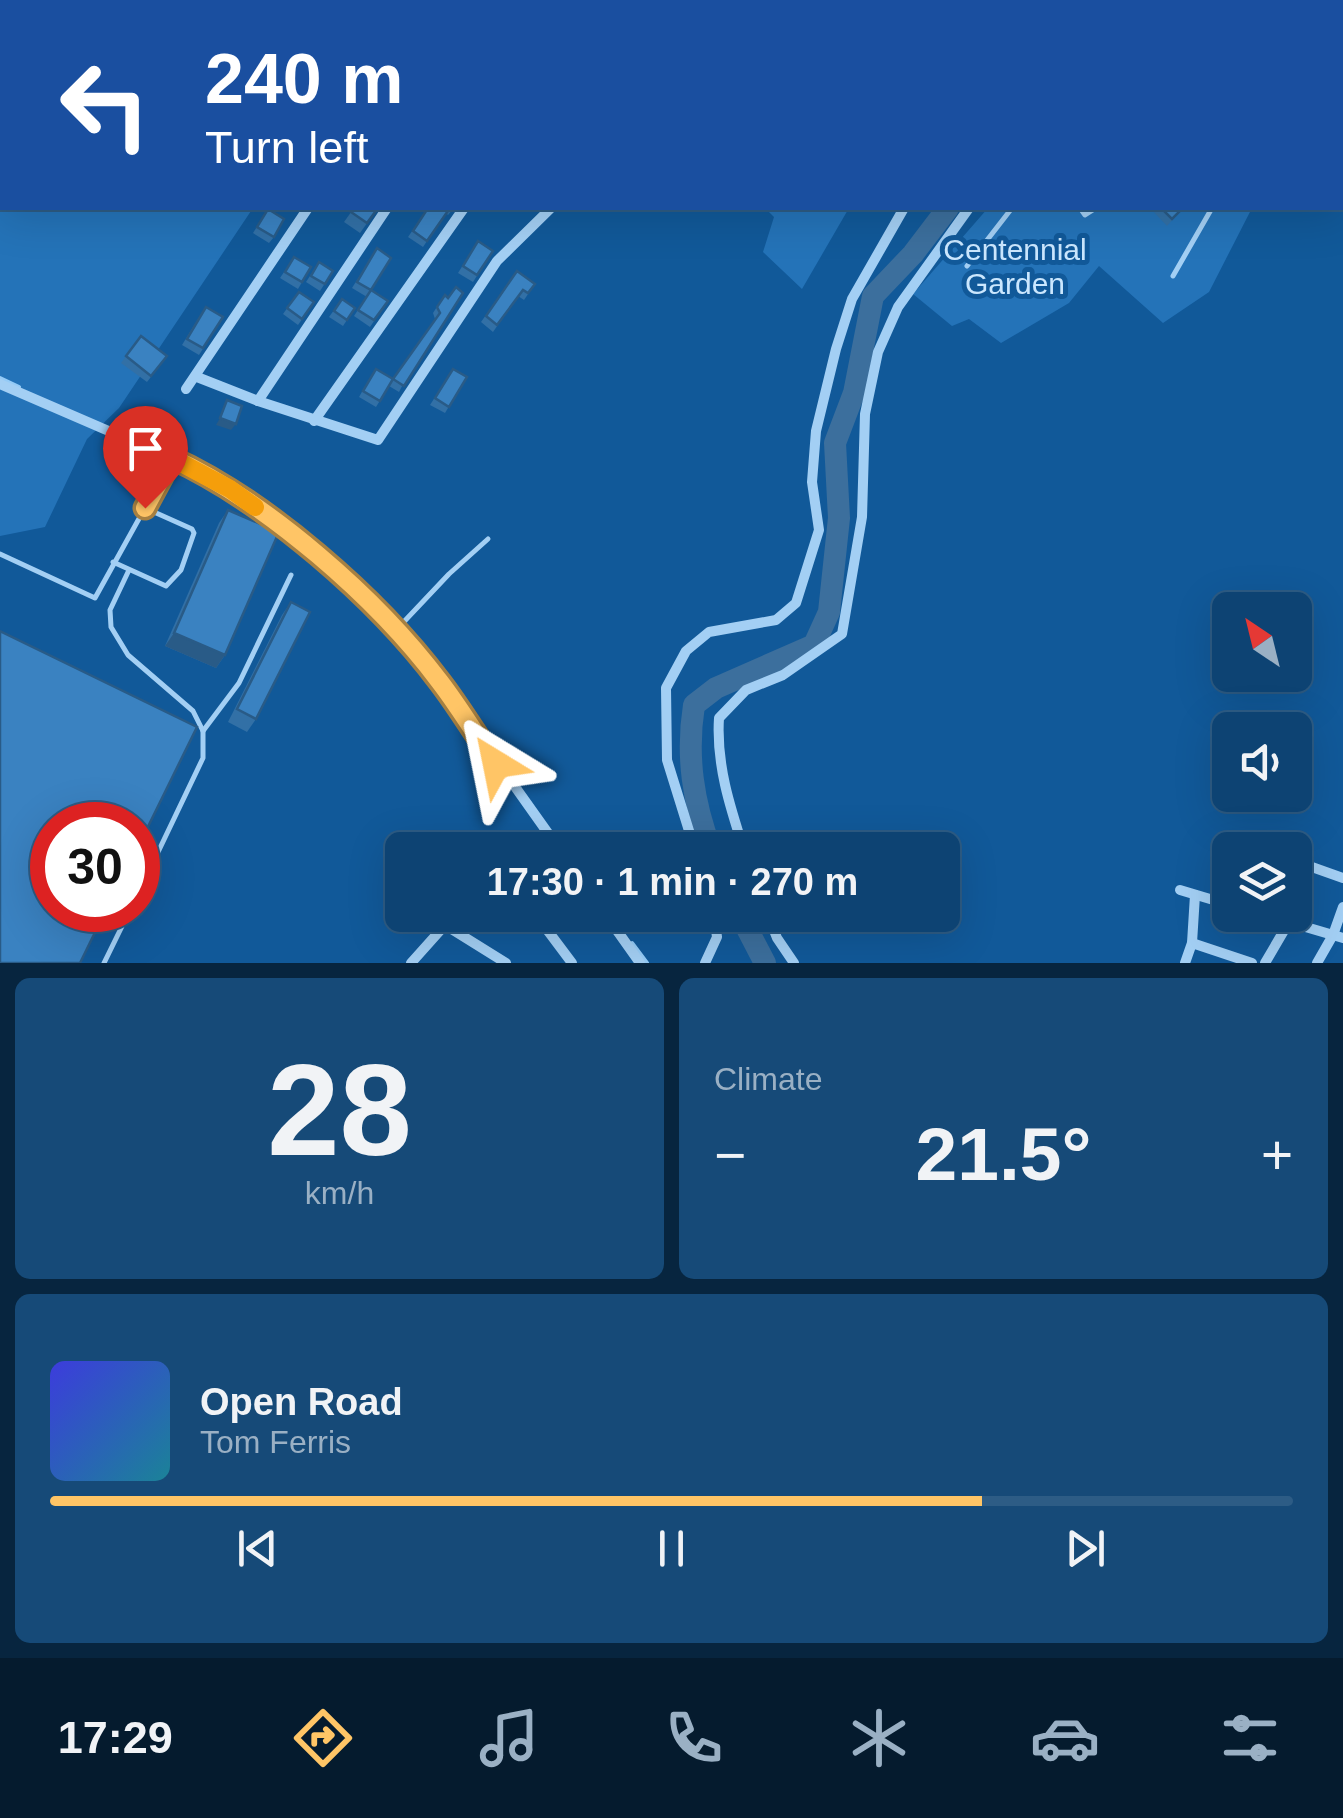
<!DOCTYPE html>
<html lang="en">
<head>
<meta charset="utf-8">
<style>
	body { margin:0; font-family:Arial,sans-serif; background:#164a78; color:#f1f3f6; height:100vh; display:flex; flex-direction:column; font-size:38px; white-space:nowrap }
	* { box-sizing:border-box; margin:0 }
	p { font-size:32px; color:#9ab0c4 }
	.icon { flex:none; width:55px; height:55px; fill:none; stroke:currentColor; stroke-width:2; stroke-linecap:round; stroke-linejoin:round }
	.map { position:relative; height:963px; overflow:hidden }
	.sheet { display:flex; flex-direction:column; gap:15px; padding:15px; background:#07253f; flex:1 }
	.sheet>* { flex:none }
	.guide { position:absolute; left:0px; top:0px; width:1345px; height:210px; box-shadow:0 10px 40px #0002,0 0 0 2px #2d5c85; background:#1a4fa0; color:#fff; overflow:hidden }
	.needle { width:65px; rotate:325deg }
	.buttons { position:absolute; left:1212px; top:592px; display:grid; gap:20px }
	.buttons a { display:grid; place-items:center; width:100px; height:100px; border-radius:15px; background:#0d4373; box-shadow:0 10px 40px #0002,0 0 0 2px #2d5c85; font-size:50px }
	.speed { position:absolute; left:30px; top:802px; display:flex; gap:20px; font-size:50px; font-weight:700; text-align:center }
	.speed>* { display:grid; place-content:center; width:130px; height:130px; border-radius:50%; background:#0d4373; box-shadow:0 10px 40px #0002,0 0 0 2px #2d5c85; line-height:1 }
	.speed .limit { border:15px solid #d22; background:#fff; color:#111 }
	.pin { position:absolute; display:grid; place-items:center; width:85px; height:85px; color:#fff; margin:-102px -42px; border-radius:50% 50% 50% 0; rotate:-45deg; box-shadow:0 0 10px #0007 }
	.pin .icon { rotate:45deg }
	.me { position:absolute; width:110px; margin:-55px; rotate:325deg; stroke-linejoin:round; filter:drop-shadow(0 0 8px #0008) }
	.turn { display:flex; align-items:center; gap:35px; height:210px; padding:0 40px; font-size:45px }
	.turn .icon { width:130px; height:130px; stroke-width:2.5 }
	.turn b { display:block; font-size:70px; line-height:85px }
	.big { font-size:75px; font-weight:600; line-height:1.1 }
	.sheet .widget { flex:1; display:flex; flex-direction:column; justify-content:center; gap:15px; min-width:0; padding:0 35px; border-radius:15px; background:#164a78 }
	.sheet .dial { align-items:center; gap:0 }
	.dial b { font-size:130px; line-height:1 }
	.song { display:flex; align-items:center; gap:30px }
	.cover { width:120px; height:120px; border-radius:15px; background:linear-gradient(135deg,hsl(240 70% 55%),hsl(190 70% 35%)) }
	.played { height:10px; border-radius:5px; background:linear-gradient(90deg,#ffc566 75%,#2d5c85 75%) }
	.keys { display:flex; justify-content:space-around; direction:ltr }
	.heat { display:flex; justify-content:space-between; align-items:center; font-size:55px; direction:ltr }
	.sheet .tiles { flex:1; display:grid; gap:15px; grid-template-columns:1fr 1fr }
	.widget:last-child { grid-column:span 2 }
	.trip { position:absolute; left:385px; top:832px; width:575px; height:100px; border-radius:15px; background:#0d4373; box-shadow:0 10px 40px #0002,0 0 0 2px #2d5c85; font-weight:600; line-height:100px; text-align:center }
	.dock { display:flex; height:160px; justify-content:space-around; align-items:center; background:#051b2e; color:#9ab0c4 }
	.dock .icon { width:70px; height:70px }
	.dock .active { color:#ffc566 }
	.dock b { font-size:45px; color:#f1f3f6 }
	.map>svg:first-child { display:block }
	.green { fill:#2473b8 }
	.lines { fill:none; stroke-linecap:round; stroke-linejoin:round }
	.stream { stroke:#94cbf7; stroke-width:4 }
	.river { stroke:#3c6f9d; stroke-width:22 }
	.lane { stroke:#a3cff4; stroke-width:5 }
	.street { stroke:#a3cff4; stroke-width:10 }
	.wall { fill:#3270a6 }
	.shaded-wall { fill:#295b87 }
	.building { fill:#3a82c1; stroke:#295b87; stroke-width:2.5 }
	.route-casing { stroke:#a68042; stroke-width:25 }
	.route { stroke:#ffc566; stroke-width:18 }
	.slow { stroke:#f59e0b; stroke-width:18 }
	.labels { text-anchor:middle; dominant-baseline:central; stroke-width:10; stroke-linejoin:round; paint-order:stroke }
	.park-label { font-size:30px; fill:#cbe7fe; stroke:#115999 }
</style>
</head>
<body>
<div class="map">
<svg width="1343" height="963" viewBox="0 0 1343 963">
	<rect width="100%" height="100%" fill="#115999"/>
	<!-- green -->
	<g class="green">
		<path d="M0,0L150,2H2V208H253L119,408L87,439L45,527L0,536Z"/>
		<path d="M891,0H1343V78L1342,2Z"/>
		<path d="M765,208H849L802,289L763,252L774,217Z"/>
		<path d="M988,208H1252L1209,292L1163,323L1099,266L1069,303L1001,343L969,319L952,326L913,294Z"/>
	</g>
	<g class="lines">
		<!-- stream -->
		<g class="stream">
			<path d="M0,378L19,387"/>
			<path d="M632,943L647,963"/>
		</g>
		<!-- river -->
		<g class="river">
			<path d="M861,0V2"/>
			<path d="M711,850C693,802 686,756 694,705L716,688L814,645L829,612L839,518L835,443L854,393L873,296L913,254L948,208"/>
			<path d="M740,915L765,963"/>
		</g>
		<!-- lane -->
		<g class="lane">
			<path d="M919,0L925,2"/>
			<path d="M1045,0L1046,2"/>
			<path d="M1135,0L1137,2"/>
			<path d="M970,2L974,0"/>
			<path d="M1098,2L1102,0"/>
			<path d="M1080,208L1085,215L1096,208"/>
			<path d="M967,266L1012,208"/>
			<path d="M1173,276L1212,208"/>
			<path d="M0,554L95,598L171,461"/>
			<path d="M113,562L166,586L181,570L194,533L192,529L145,508"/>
			<path d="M129,570L110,610L111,627L128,655L193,711L203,731V758L138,894"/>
			<path d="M398,628L449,574L488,539"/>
			<path d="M203,731L239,683L291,575"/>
			<path d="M104,963L130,910"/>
		</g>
		<!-- street -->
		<g class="street">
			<path d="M337,0H348"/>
			<path d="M424,0L427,2"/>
			<path d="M659,0L661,2"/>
			<path d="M735,0L736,2"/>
			<path d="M841,0V2"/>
			<path d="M886,0L887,2"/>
			<path d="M508,2L510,0"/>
			<path d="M585,2L587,0"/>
			<path d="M783,2L785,0"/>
			<path d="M197,377L258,401L378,440L497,261L551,208"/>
			<path d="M0,384L192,467L275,521L396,630L440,681L560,850"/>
			<path d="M186,389L308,208"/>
			<path d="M258,401L387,208"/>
			<path d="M314,421L464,208"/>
			<path d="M1256,847L1265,850"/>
			<path d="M695,850L667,760L666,688L686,651L709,632L776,620L796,603L819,530L812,482L816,431L836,349L852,299L904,208"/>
			<path d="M744,850C730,807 716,764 719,718L746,690L783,675L842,634L862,517L865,414L878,352L898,307L969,208"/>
			<path d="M1295,861L1343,878"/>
			<path d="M1180,890L1230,905"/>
			<path d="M536,915L572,963"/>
			<path d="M606,915L640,963"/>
			<path d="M768,915L777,938L794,963"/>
			<path d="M1265,915L1343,938"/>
			<path d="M445,925L506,963"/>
			<path d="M1192,943L1252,963"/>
			<path d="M411,963L454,915"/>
			<path d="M705,963L717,937L714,915"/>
			<path d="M1185,963L1192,943L1195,895"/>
			<path d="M1265,963L1289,922"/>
			<path d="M1317,963L1333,935L1343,907"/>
		</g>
	</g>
	<!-- wall -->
	<g class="wall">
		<path d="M354,208H378L360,233L344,222Z"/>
		<path d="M428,208H454L448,215L446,213L423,247L408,237Z"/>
		<path d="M1150,208H1176L1180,211L1167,226Z"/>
		<path d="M268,209L274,237L269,243L253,233Z"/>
		<path d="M478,241L493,251L473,282L458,273Z"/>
		<path d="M377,248L391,258L367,297L352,288Z"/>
		<path d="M294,257L311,267L298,289L280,278Z"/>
		<path d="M319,262L333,271L320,291L306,282Z"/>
		<path d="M517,271L535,284L524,300L518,296L493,332L481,322Z"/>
		<path d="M371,290L388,301L370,327L354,316Z"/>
		<path d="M299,292L314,302L298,325L283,314Z"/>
		<path d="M448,298L399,392L389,386L376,407L359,397L371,376L393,379L435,319L433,313L440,302Z"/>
		<path d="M342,299L355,308L343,326L329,317Z"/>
		<path d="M201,314L223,317L199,355L182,345Z"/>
		<path d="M141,336L167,356L147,382L121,363Z"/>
		<path d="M453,369L467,377L445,413L430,405Z"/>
		<path d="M228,510L225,655L216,668L165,646L219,523Z"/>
		<path d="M291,602L256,719L247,732L228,722L282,615Z"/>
	</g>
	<!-- shaded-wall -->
	<g class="shaded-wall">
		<path d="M220,418L236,424L231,430L216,425Z"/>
		<path d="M174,633L225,655L216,668L165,646Z"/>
	</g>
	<!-- building -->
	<g class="building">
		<path d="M314,0H332L331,2H314Z"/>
		<path d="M450,0H473L471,2H448Z"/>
		<path d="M564,0H579L578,2H564Z"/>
		<path d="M600,0H629L627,2H600L599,1Z"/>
		<path d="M354,208H378L367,223L351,212Z"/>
		<path d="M428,208H450L427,241L413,231Z"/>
		<path d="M1161,208H1176L1180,211L1172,219Z"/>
		<path d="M268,209L284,219L274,237L257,227Z"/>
		<path d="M478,241L493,251L477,275L463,266Z"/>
		<path d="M377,248L391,258L371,290L357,282Z"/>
		<path d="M294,257L311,267L302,282L285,272Z"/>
		<path d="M319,262L333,271L325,284L311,276Z"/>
		<path d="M517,271L535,284L528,293L523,290L497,325L486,316Z"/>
		<path d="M456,287L463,293L404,386L393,379L440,313L437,307L445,295L448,298Z"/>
		<path d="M371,290L388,301L374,320L358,310Z"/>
		<path d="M299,292L314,302L302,319L287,308Z"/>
		<path d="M342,299L355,308L347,320L334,311Z"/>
		<path d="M206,307L223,317L203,348L187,339Z"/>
		<path d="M141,336L167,356L151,376L126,356Z"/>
		<path d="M376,369L393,379L380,401L363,391Z"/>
		<path d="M453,369L467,377L449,407L435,398Z"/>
		<path d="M227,400L242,406L236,424L220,418Z"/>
		<path d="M228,510L279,532L225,655L174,633Z"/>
		<path d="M291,602L310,612L256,719L237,709Z"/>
		<path d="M0,631L197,727L138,847V825H52V910H106L80,963H0Z"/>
	</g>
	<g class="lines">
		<!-- route casing -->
		<g class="route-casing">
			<path id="route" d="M145,508L172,458C267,502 377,598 440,682C460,708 477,737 496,764"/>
		</g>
		<!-- route -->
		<use href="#route" class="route"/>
		<!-- slow -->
		<path class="slow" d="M170,463L172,458L230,489L255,507"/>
	</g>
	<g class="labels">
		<!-- park labels -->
		<g class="park-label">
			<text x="1015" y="249">Centennial<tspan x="1015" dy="34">Garden</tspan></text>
		</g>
	</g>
</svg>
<div class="buttons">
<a><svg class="needle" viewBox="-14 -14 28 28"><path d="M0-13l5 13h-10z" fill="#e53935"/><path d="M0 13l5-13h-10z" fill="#9ab0c4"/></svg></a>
<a><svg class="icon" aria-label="sound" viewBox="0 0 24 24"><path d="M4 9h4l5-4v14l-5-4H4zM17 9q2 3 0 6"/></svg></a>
<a><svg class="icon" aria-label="layers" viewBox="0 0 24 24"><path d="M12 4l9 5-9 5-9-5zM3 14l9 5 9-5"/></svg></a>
</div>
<div class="speed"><div class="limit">30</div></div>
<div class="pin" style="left:145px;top:508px;background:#d93025"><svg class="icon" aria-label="arrive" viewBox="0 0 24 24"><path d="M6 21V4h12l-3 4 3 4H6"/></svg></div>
<svg class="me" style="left:496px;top:764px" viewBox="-20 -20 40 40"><path d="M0-17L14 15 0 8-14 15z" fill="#ffc566" stroke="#fff" stroke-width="4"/></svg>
<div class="trip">17:30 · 1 min · 270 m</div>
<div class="guide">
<div class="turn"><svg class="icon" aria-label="left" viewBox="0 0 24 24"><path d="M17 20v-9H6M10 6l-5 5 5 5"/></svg><div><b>240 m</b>Turn left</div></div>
</div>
</div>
<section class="sheet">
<div class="tiles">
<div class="widget dial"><b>28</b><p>km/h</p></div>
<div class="widget"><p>Climate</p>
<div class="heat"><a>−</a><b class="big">21.5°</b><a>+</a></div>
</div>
<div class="widget">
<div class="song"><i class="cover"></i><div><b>Open Road</b><p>Tom Ferris</p></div></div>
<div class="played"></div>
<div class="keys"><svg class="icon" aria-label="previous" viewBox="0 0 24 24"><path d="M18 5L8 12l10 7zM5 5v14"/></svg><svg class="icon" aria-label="pause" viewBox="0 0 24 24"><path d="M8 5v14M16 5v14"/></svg><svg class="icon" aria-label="next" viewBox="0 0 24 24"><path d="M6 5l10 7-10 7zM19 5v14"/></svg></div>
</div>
</div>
</section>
<nav class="dock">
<b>17:29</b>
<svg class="icon active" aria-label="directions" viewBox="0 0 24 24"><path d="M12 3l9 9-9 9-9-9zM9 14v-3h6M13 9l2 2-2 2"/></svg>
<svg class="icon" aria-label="music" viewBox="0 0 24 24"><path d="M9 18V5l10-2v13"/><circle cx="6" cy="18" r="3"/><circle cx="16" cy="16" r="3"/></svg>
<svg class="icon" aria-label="phone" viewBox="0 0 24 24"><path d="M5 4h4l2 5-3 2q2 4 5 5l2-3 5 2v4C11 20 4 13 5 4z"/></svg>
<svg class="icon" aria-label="climate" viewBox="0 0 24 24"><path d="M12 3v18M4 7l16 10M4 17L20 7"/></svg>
<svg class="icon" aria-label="car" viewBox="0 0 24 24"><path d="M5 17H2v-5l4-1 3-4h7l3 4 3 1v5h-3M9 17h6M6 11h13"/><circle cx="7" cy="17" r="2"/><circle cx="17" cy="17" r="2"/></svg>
<svg class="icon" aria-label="filters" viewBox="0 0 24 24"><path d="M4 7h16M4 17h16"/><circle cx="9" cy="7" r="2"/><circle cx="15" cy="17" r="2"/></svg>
</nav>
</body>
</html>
